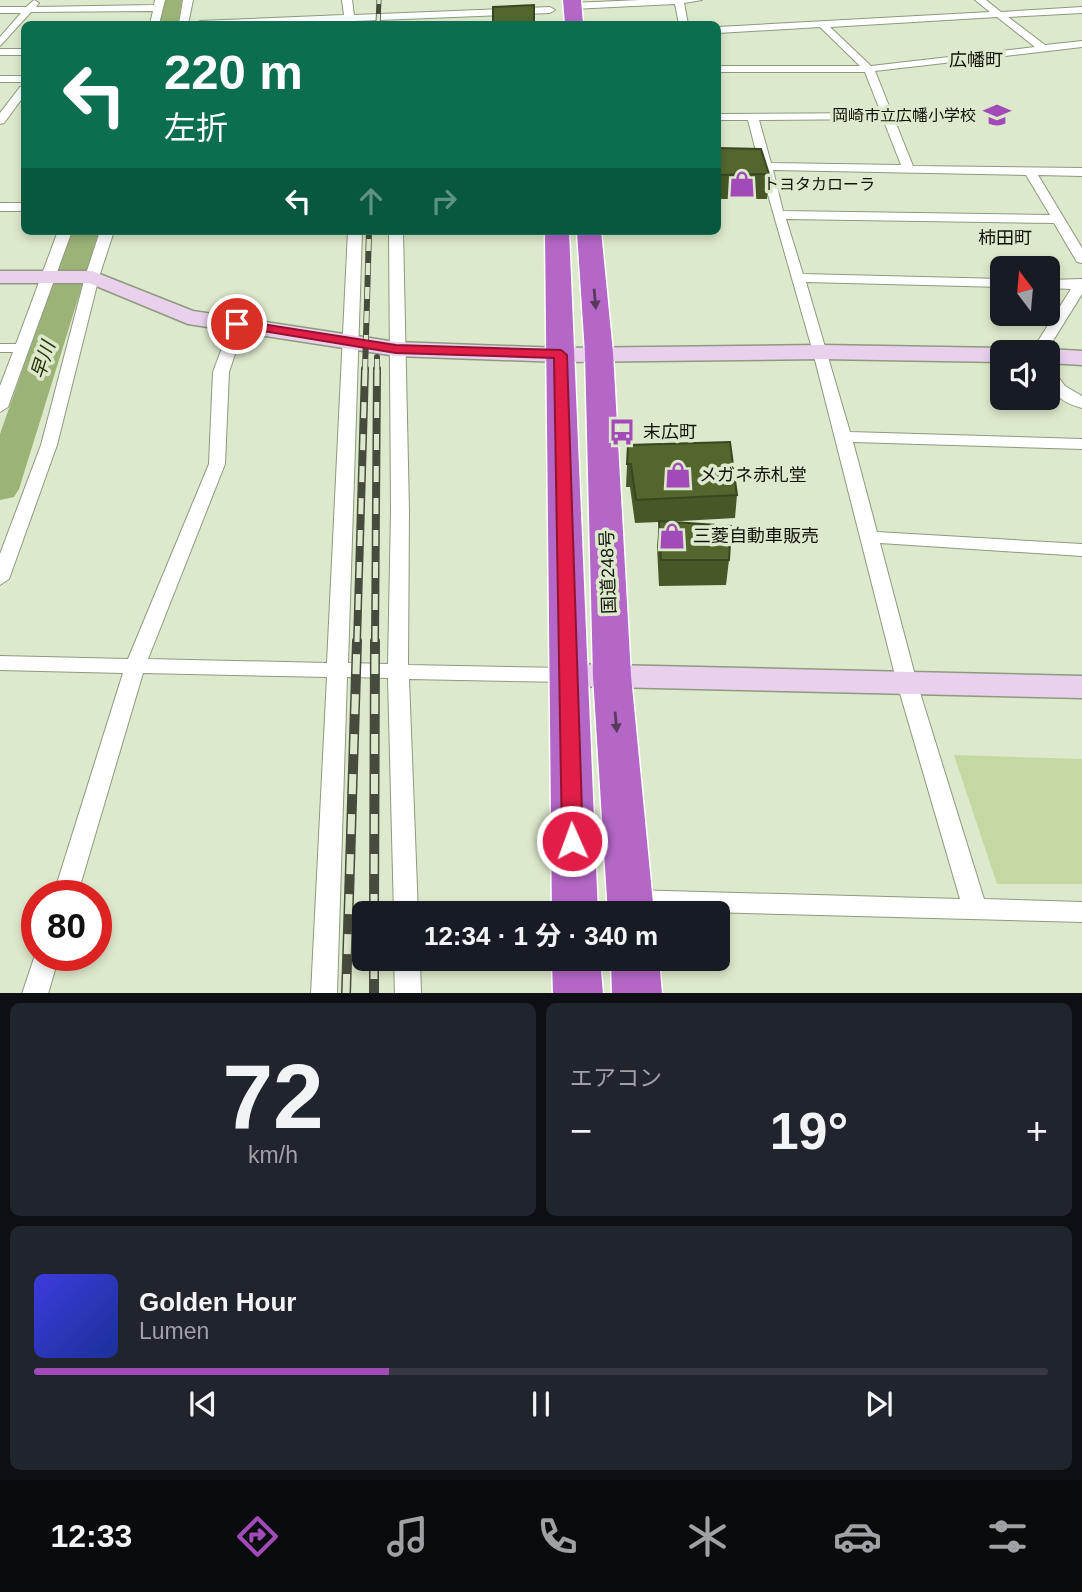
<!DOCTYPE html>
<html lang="ja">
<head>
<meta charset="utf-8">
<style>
	body { margin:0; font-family:Helvetica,"Noto Sans JP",sans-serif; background:#20242c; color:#f1f3f6; height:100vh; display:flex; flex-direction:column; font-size:26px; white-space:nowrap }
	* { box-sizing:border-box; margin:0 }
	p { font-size:23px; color:#9ea1a6 }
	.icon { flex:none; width:38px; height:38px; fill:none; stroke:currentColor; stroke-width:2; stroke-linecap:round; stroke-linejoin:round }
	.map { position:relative; height:993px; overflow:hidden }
	.panel { display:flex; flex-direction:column; gap:10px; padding:10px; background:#0d0f14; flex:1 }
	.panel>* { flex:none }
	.hud { position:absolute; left:21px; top:21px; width:700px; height:214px; border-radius:10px; box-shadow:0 4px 10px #0003; background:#0b6e4f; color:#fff; overflow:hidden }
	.needle { width:46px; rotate:344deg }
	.tools { position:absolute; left:990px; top:256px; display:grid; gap:14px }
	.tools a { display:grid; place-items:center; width:70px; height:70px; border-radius:10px; background:#171b24; box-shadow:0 4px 10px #0003; font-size:35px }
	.speed { position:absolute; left:21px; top:880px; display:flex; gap:14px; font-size:35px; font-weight:700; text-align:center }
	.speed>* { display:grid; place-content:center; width:91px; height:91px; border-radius:50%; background:#171b24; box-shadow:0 4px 10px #0003; line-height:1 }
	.speed .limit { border:10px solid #d22; background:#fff; color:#111 }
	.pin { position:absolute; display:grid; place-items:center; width:60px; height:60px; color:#fff; margin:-30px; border:4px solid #fff; border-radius:50%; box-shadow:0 2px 7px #0007 }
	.me { position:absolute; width:77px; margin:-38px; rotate:358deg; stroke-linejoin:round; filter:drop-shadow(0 0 5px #0008) }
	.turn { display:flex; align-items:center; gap:24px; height:147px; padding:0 28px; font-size:32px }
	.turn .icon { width:91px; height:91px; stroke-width:2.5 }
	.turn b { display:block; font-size:49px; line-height:60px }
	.lanes { display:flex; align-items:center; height:66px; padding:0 28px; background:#0003; justify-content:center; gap:35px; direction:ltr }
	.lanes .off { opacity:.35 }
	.big { font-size:52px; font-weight:700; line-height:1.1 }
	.panel .card { flex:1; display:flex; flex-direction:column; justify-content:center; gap:10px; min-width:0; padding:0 24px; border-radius:10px; background:#20242c }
	.panel .dial { align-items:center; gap:0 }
	.dial b { font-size:91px; line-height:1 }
	.song { display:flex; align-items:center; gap:21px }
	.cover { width:84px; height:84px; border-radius:10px; background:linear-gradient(135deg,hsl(240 70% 55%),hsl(230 70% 35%)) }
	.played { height:7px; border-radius:4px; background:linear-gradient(90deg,#a24ab7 35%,#363941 35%) }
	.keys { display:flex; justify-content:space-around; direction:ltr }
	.heat { display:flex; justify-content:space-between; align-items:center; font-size:38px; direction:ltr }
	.panel .tiles { flex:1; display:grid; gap:10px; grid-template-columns:1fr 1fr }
	.card:last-child { grid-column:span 2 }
	.trip { position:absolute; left:352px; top:901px; width:378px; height:70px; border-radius:10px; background:#171b24; box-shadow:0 4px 10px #0003; font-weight:700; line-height:70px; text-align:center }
	.menu { display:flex; height:112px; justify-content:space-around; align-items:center; background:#090b0e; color:#9ea1a6 }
	.menu .icon { width:49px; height:49px }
	.menu .selected { color:#a24ab7 }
	.menu b { font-size:32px; color:#f1f3f6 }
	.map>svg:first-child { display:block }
	.green { fill:#c3d9a1 }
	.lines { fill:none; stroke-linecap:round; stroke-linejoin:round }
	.river { fill:#9cb378; fill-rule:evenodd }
	.street-casing { stroke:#8e997e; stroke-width:2 }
	.secondary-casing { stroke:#8e997e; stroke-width:3 }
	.highway-casing { stroke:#fff; stroke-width:3 }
	.street { fill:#fff; fill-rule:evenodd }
	.secondary { fill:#e9d1ee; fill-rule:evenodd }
	.highway { fill:#b567c8; fill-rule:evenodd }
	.rail-far3-casing { stroke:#464c3d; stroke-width:5 }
	.rail-far2-casing { stroke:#464c3d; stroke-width:6 }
	.rail-far1-casing { stroke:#464c3d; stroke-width:8 }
	.rail-casing { stroke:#464c3d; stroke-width:10 }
	.rail-far3 { stroke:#dde9cc; stroke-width:3.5; stroke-dasharray:10; stroke-linecap:butt }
	.rail-far2 { stroke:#dde9cc; stroke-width:4.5; stroke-dasharray:12; stroke-linecap:butt }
	.rail-far1 { stroke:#dde9cc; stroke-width:5; stroke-dasharray:16; stroke-linecap:butt }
	.rail { stroke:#dde9cc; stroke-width:7; stroke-dasharray:20; stroke-linecap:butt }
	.wall { fill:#475828 }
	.building { fill:#52662e; stroke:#394720; stroke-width:2 }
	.oneway { fill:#5a395f }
	.route { fill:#e11d48; stroke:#92132f; stroke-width:2 }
	.labels { text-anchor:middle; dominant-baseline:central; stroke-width:7; stroke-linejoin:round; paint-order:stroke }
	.far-poi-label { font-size:16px; fill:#10140a; stroke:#dde9cc; text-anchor:end }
	.far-quarter-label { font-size:18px; fill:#10140a; stroke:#dde9cc }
	.poi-label { font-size:18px; fill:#10140a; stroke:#dde9cc; text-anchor:start }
	.street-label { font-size:18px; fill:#10140a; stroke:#dde9cc }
	.water-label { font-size:19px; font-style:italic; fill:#233105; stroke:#dde9cc }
</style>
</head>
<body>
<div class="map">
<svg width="1082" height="994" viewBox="0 0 1082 994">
	<rect width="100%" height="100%" fill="#dde9cc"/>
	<!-- green -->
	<path class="green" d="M954,755L1082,759V884H997Z"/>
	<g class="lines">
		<!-- river -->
		<g class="river">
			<path d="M162,0H182L178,24H158Z"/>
			<path d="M71,231H99L19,489L14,497L0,500V434Z"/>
		</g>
		<!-- street casing -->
		<g class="street-casing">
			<g id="street">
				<path d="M34,0L39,3L36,7L154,5L155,0H165L159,24H150L153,11L31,12L0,46V37L21,13H0V7H26Z"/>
				<path d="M183,0H193L188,24H179Z"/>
				<path d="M342,0H352L354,15L550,7L555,10L550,13L354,21V24H346L345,21L195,24L200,21L344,15Z"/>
				<path d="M640,0H702L684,3L688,24H679L675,4L572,9L567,6L572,3Z"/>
				<path d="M975,0H986L1001,12L1082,7V13L1008,17L1045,45L1082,41V47L875,71L913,166L1082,168V176L1038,175L1082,248V263L1077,262L1054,223L786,219L803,274L1003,279V287L806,282L850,432L1082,439V449L853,442L877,532L1082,544V556L880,543L917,683L984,899L1082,902V922L631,910L622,907L619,900L622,893L631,890L960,899L897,683L813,352L761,170L718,169V162L759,163L748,120H718V114L881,113L865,72H718V66H860L820,27L718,33V27L990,12ZM997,17L1035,47L871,66L830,27ZM883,119L901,165L771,163L759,120ZM773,170L1026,175L1050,215L783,211Z"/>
				<rect x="0" y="49" width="24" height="6"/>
				<rect x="0" y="76" width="24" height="6"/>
				<path d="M24,86V96L4,123L0,124V113L20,87Z"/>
				<rect x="0" y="203" width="24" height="8"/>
				<path d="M58,231H72L8,407L0,412V386L13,352H0V344H16Z"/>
				<path d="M100,231H114L99,277L57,445L9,579L0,585V554L41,445L85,277Z"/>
				<path d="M348,231H362L348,663L388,664L391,511L389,231H403L409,511L408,665L567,668L574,670L577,675L574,680L567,682L409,679L418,914H394L388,678L347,677L337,994H311L327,677L143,673L77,896H53L123,673L0,670V656L128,659L209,464L213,372L231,324L238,320L245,324L229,372L225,464L148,659L327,663Z"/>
				<path d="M1082,279V294L1046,352H1031L1071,289L1048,288V280Z"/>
				<path d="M1048,368L1053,370L1065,386L1082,396V408C1059,402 1048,391 1048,368Z"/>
				<path d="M37,949V956H59L48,994H22Z"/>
				<path d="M394,959H420L421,994H395Z"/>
			</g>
		</g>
		<!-- secondary casing -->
		<g class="secondary-casing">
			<g id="secondary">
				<path d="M0,271H92L193,311L396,342L561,348L821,345L1003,348L1012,352H1003V362L821,359L561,362L396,356L188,324L89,283H0Z"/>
				<path d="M1048,349L1082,351V365L1048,363V352H1040Z"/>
				<path d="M567,664L1082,676V698L567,686L556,682L552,675L556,668Z"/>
			</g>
		</g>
		<!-- highway casing -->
		<g class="highway-casing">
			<g id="highway">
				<path d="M563,0H581L583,24H565Z"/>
				<path d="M545,231H569L598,914H552Z"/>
				<path d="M577,231H601L613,353L631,676L654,914H608L593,676L585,353Z"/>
				<path d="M552,959H600L603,994H553Z"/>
				<path d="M611,959H659L662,994H612Z"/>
			</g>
		</g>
		<!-- street -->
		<use href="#street" class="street"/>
		<!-- secondary -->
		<use href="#secondary" class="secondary"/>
		<!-- highway -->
		<use href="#highway" class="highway"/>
		<!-- rail-far3 casing -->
		<g class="rail-far3-casing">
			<path id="rail-far3" d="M378,24L379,0"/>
		</g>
		<!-- rail-far2 casing -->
		<g class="rail-far2-casing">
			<g id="rail-far2">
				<path d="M365,371L369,231"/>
				<path d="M377,371V357"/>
			</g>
		</g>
		<!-- rail-far1 casing -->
		<g class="rail-far1-casing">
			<g id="rail-far1">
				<path d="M357,642L365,369"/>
				<path d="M375,642L377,369"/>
			</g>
		</g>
		<!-- rail casing -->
		<g class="rail-casing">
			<g id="rail">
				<path d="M374,914L375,641"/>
				<path d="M374,959V994"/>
				<path d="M346,994L357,641"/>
			</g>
		</g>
		<!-- rail-far3 -->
		<use href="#rail-far3" class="rail-far3"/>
		<!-- rail-far2 -->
		<use href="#rail-far2" class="rail-far2"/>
		<!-- rail-far1 -->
		<use href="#rail-far1" class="rail-far1"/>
		<!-- rail -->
		<use href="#rail" class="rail"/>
	</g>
	<!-- wall -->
	<g class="wall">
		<path d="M718,148L769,174L767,199H718Z"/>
		<path d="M628,445L737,495L735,518L664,522L729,560L726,585L659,586L657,547L659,522L635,523L630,487H626Z"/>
	</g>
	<!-- building -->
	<g class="building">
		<path d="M534,5V24H493V7Z"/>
		<path d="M718,148L761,149L769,174L718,175Z"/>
		<path d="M730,442L737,495L636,500L631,464H627L628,445Z"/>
		<path d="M659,521L731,526L729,560H661Z"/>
	</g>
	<!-- one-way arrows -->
	<defs><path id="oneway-solid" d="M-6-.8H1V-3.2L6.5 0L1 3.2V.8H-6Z" transform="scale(1.75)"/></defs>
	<g class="oneway">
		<use href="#oneway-solid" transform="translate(595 299) rotate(85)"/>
		<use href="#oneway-solid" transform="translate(616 722) rotate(85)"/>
	</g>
	<!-- route -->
	<path class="route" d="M237,320L396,345L561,350L567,355L583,841L580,847H565L562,841L554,358L396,353L233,326V321Z"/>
	<!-- icons -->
	<defs>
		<g id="school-bare" transform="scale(2.1)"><path d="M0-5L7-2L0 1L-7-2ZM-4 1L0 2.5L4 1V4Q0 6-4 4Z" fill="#a24ab7" stroke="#dde9cc" stroke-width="2.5" paint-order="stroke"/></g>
		<g id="shop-bare" transform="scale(2.1)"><path d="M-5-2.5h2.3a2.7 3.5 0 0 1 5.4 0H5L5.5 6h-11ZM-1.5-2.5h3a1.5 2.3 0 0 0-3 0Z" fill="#a24ab7" stroke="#dde9cc" stroke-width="2.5" paint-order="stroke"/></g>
		<g id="bus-bare" transform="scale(2.1)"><path d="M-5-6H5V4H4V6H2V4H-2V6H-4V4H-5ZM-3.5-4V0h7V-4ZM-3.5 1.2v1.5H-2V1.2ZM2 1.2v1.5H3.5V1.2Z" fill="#a24ab7" stroke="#dde9cc" stroke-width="2.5" paint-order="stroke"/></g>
	</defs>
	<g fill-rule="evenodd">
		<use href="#school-bare" x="997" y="115"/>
		<use href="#shop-bare" x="742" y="184"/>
		<use href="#bus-bare" x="622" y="432"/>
		<use href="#shop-bare" x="678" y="475"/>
		<use href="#shop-bare" x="672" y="536"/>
	</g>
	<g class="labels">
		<!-- far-poi labels -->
		<g class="far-poi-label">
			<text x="976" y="115">岡崎市立広幡小学校</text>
			<text x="763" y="184" text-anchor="start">トヨタカローラ</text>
		</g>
		<!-- far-quarter labels -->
		<g class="far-quarter-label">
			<text x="976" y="60">広幡町</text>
			<text x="1005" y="238">柿田町</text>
		</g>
		<!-- poi labels -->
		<g class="poi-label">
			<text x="643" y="432">末広町</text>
			<text x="699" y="475">メガネ赤札堂</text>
			<text x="693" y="536">三菱自動車販売</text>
		</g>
		<!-- street labels -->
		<g class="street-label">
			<text transform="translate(608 572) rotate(-92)">国道248号</text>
		</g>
		<!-- water labels -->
		<g class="water-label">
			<text transform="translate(43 360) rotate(-72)">早川</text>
		</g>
	</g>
</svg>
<div class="tools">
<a><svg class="needle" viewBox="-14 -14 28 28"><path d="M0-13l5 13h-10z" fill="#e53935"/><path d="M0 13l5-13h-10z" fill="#9ea1a6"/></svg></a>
<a><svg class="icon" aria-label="sound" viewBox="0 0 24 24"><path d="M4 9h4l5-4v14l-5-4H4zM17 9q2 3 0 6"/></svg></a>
</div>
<div class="speed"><div class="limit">80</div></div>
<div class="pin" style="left:237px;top:324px;background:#d93025"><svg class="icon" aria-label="arrive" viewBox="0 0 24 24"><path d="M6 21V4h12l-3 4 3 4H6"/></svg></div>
<svg class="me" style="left:572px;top:841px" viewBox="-20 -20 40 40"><circle r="17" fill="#e11d48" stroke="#fff" stroke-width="3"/><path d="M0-11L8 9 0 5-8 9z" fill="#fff"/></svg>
<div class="trip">12:34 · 1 分 · 340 m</div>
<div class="hud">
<div class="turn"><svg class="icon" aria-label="left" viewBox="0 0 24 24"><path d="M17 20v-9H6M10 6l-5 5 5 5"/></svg><div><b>220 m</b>左折</div></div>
<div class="lanes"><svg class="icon" aria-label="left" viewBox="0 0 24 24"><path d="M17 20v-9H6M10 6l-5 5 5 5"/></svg><svg class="icon off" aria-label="ahead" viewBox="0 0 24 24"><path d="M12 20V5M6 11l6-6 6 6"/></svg><svg class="icon off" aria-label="right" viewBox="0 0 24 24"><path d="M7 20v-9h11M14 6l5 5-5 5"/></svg></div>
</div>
</div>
<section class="panel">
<div class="tiles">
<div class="card dial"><b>72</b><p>km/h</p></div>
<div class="card"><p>エアコン</p>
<div class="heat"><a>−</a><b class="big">19°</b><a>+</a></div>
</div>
<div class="card">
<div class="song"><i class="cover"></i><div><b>Golden Hour</b><p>Lumen</p></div></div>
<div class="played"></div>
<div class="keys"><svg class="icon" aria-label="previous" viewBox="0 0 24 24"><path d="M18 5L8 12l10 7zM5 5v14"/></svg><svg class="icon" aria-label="pause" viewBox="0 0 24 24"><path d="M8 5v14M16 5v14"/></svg><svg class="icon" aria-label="next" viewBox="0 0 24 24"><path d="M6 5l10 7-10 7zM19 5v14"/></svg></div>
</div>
</div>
</section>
<nav class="menu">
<b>12:33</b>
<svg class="icon selected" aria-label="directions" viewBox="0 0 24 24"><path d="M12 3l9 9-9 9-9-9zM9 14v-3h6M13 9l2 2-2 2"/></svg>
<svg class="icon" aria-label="music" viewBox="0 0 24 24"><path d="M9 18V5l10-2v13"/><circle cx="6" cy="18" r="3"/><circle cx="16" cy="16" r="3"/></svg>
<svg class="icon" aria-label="phone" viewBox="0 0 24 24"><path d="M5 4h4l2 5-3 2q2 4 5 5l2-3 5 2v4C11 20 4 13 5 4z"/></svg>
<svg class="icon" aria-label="climate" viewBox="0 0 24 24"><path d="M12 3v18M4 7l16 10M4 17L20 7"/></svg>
<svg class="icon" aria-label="car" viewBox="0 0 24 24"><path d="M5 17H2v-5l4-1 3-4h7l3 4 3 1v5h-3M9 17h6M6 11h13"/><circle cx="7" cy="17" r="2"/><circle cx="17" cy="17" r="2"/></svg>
<svg class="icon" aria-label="filters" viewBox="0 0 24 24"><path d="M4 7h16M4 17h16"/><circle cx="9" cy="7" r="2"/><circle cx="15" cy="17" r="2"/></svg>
</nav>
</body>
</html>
